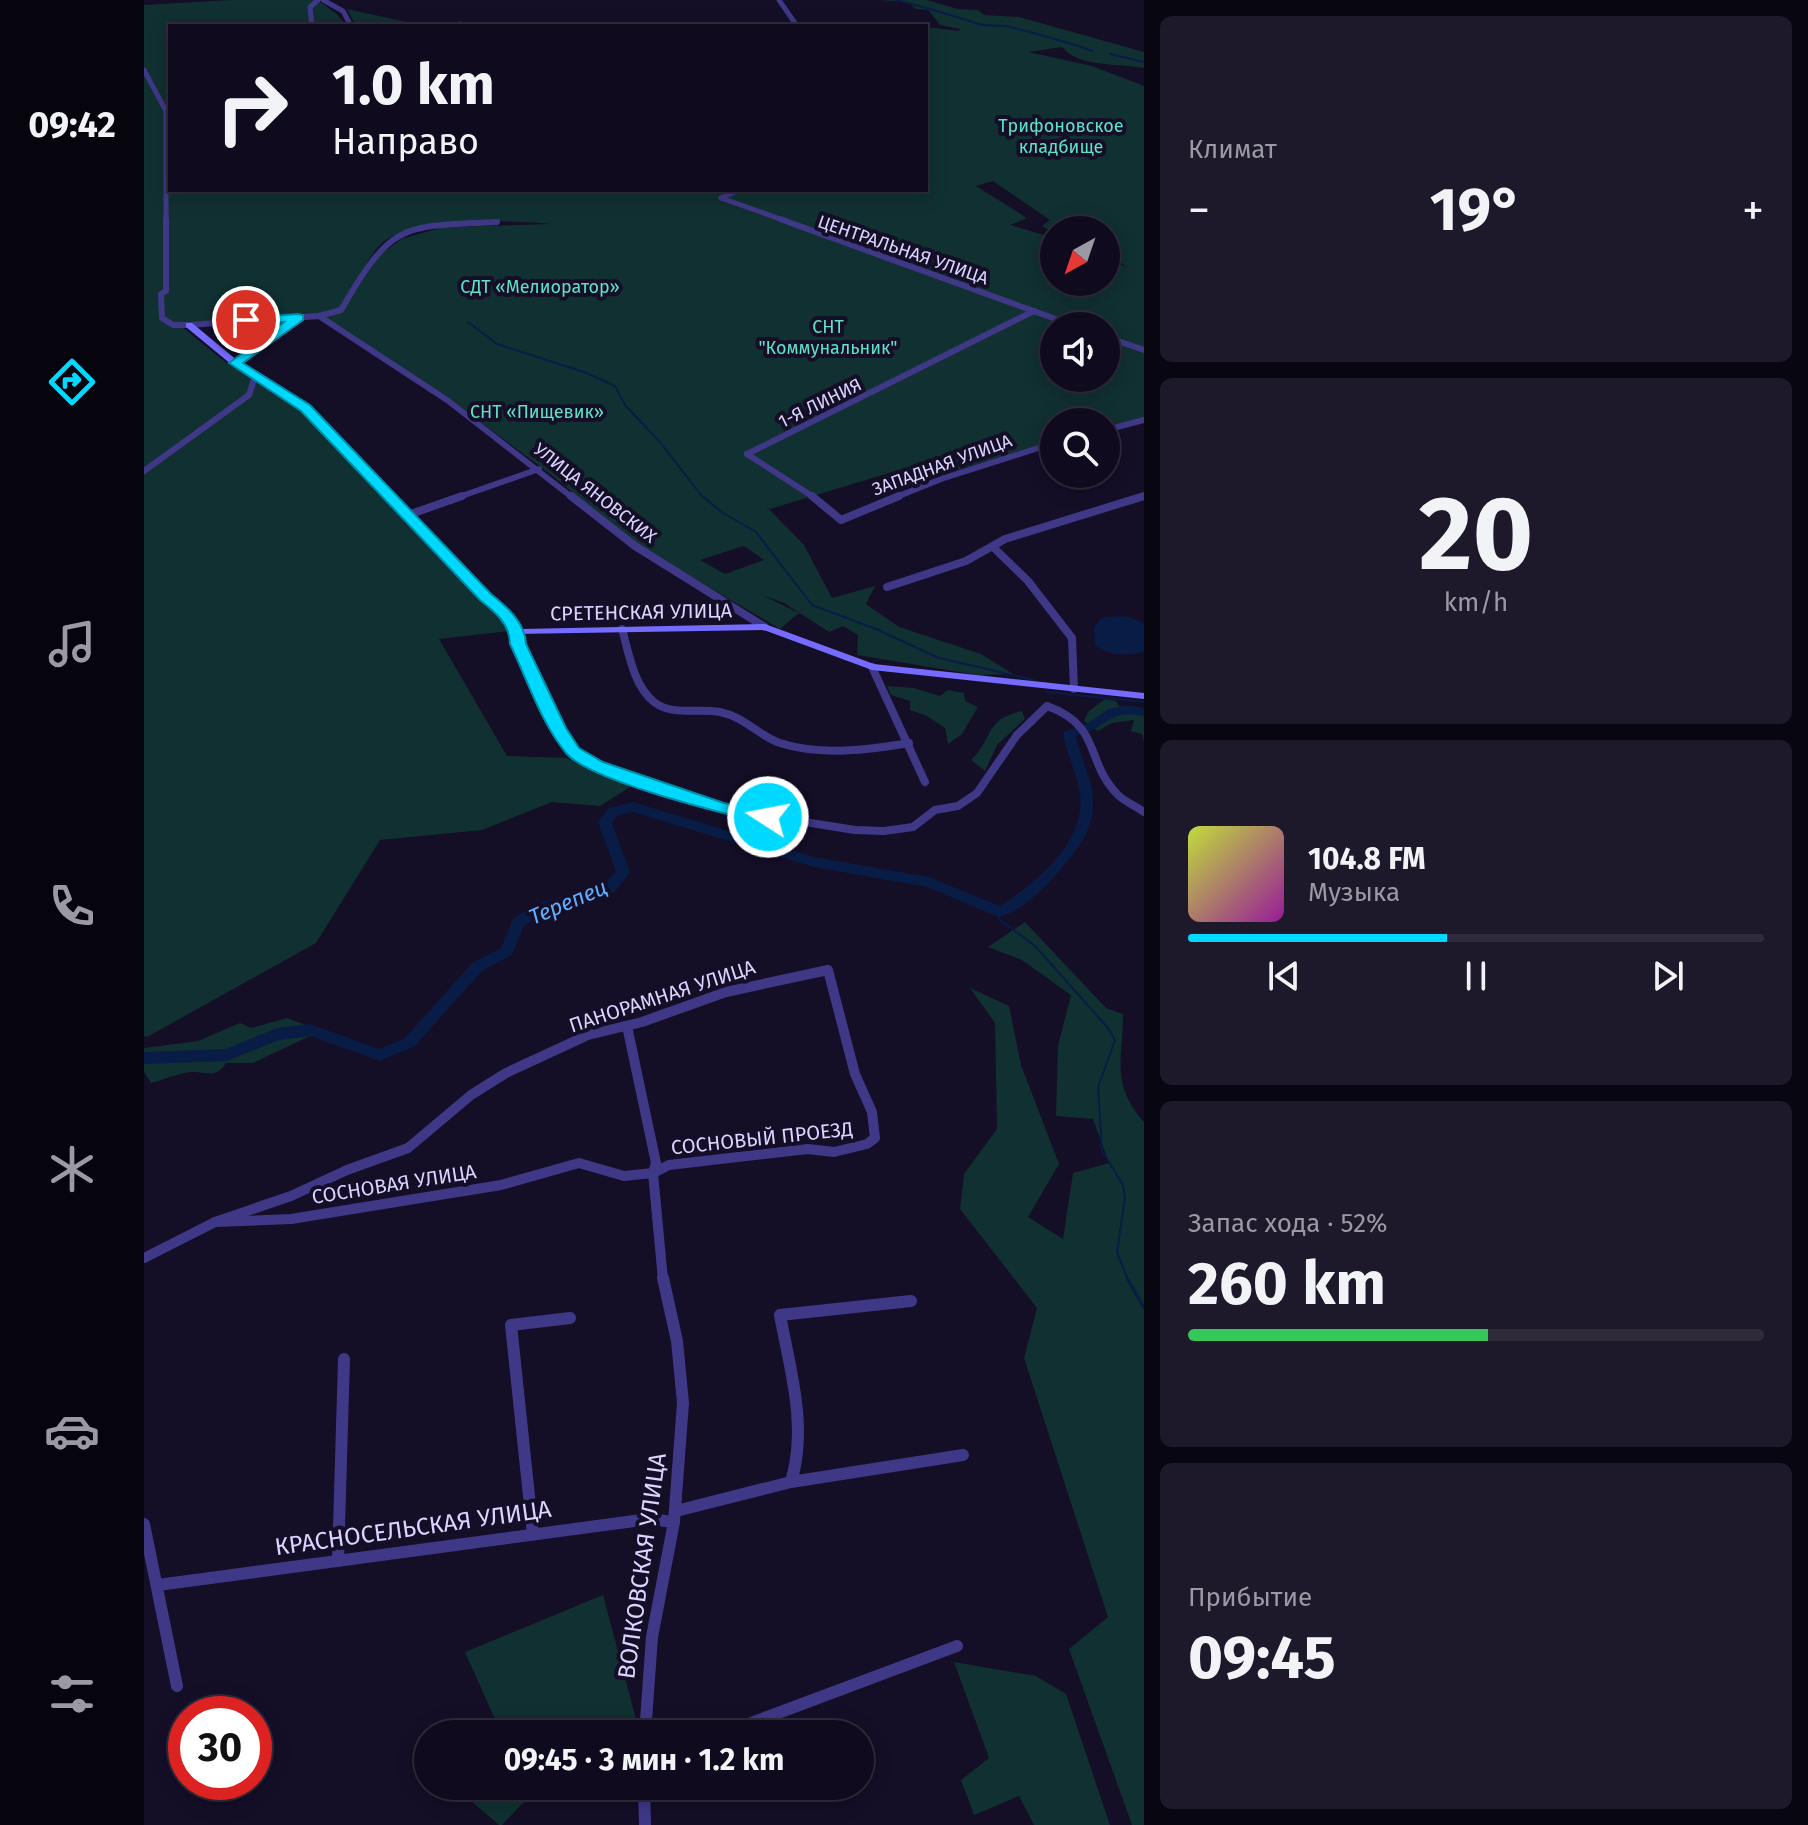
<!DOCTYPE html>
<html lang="ru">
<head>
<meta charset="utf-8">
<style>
	body { margin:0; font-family:"Fira Sans",sans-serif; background:#1d182a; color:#f1f3f6; height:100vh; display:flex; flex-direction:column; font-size:30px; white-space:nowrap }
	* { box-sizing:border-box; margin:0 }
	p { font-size:26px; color:#9b9aa4 }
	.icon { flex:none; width:44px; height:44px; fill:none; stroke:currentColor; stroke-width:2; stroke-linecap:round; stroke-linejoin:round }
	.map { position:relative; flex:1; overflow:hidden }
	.sheet { display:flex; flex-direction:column; gap:16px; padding:16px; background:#080610; width:664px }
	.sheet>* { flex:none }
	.banner { position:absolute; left:24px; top:24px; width:760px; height:168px; border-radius:0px; box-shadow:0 4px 20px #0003,0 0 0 2px #2f2b3b; background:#0f0a1d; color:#f1f3f6; overflow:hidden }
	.needle { width:52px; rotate:220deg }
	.buttons { position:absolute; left:896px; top:216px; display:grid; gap:16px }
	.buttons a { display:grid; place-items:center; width:80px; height:80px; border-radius:50%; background:#0f0a1d; box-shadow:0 4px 20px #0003,0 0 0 2px #2f2b3b; font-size:40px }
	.speed { position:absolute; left:24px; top:1696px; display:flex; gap:16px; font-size:40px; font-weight:700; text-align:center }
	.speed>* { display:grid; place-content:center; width:104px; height:104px; border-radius:50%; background:#0f0a1d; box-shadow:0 4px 20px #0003,0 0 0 2px #2f2b3b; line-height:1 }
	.speed .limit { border:12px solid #d22; background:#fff; color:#111 }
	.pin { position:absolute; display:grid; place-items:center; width:68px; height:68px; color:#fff; margin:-34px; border:4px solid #fff; border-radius:50%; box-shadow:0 2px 8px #0007 }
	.me { position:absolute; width:88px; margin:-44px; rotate:281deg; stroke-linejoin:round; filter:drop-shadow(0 0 6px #0008) }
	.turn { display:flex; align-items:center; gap:28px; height:168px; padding:0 32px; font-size:36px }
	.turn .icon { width:104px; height:104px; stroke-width:2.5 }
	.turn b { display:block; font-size:56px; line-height:68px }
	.big { font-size:60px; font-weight:700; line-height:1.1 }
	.sheet .card { flex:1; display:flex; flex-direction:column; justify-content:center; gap:12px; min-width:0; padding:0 28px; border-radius:12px; background:#1d182a }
	.sheet .dial { align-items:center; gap:0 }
	.dial b { font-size:104px; line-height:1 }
	.song { display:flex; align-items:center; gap:24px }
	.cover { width:96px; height:96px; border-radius:12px; background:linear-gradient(135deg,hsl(70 70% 55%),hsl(300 70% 35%)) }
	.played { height:8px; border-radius:4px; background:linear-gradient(90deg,#00d9ff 45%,#2f2b3b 45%) }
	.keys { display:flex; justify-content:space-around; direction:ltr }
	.heat { display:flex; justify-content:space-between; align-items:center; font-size:44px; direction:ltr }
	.charge { height:12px; border-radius:6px; background:linear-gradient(90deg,#34c759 52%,#2f2b3b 0) }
	.trip { position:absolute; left:270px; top:1720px; width:460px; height:80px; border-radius:40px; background:#0f0a1d; box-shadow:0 4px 20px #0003,0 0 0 2px #2f2b3b; font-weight:700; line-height:80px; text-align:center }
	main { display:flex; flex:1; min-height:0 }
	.tabs { display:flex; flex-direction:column; width:144px; justify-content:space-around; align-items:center; background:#06040c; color:#9b9aa4 }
	.tabs .icon { width:56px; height:56px }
	.tabs .on { color:#00d9ff }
	.tabs b { font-size:36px; color:#f1f3f6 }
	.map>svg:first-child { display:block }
	.green { fill:#113031; fill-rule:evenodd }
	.water { fill:#081c46 }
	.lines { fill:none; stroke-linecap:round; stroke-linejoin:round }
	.stream-far1 { stroke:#081c46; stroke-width:2 }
	.stream { stroke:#081c46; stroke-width:3 }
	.river { fill:#081c46; fill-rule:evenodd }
	.street-far4 { stroke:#3f3887; stroke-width:5 }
	.street-far3 { stroke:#3f3887; stroke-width:6 }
	.street-far2 { stroke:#3f3887; stroke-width:8 }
	.street-far1 { stroke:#3f3887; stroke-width:10 }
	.street { stroke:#3f3887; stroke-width:12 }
	.secondary { fill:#766bff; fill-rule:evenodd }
	.route { fill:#00d9ff; stroke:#008da6; stroke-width:2 }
	.labels { text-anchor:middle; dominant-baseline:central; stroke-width:8; stroke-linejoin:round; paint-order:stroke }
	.far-park-label { font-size:18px; fill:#5ce3c8; stroke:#140e27 }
	.far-street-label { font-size:18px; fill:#dbd4ff; stroke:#140e27 }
	.street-label { font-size:20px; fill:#dbd4ff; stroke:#140e27 }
	.water-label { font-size:22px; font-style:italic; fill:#62aeff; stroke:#140e27 }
	.near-street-label { font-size:24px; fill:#dbd4ff; stroke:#140e27 }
</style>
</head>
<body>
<main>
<nav class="tabs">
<b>09:42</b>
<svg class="icon on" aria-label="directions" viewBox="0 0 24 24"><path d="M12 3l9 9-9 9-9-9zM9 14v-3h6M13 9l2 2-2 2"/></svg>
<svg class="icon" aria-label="music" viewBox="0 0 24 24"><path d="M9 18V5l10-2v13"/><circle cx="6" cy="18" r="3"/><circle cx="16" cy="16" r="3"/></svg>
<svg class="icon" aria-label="phone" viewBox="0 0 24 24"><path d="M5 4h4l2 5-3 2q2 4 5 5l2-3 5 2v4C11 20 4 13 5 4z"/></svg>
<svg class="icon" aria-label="climate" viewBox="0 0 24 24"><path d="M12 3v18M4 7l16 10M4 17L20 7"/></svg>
<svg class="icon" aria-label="car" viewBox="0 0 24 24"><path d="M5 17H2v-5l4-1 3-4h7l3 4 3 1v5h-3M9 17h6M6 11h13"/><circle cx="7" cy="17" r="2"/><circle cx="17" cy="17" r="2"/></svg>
<svg class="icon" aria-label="filters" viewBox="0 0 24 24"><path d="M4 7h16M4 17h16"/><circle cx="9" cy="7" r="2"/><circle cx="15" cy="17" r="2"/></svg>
</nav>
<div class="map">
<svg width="1000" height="1825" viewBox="0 0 1000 1825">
	<rect width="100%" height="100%" fill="#140e27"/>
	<!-- green -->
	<g class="green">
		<path d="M87,0H173L193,14L202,26H26V190H782V27L815,31L816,29L796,25L784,10L772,9L763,2L735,0H783L814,9L834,10L840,15L875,17L1000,52V68C975,63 935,68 918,47L884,52L948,66L1000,86V418L962,427V422H910V440L796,476L778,463L626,509L621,505L660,545L688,598L731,586L722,604L755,627L837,654L869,674L834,675L713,655L714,635L699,626L685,632L640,603L618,595L655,613L636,629L490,543L410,477L299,394L180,318L198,312L235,256L257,239L300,227L407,224C369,220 269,217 238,243C222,257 206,302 193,309C188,312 180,313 175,314L47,322L37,326L80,361L156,408L352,611L365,631L295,639L363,756L422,758L486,787L456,806L408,802L338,830L236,840L172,943L3,1037L0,1036V5ZM849,181L906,220L898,226L910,233V230H962V255L970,256L982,267L962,258V282H910V238L866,225L883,218L832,186ZM910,326H962V378H910ZM600,546L620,560L581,574L556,560Z"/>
		<path d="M203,9L281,26H212Z"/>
		<path d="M743,686L770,688L796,696L804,690L820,693L821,701L834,707L818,734L804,744L801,728L783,716L766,710V701L747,695Z"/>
		<path d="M961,699L972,701L975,706L1000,708V742L998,734L987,731L990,720L968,723L954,731L940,721L944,712Z"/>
		<path d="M878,711L881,719L853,745L841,771L827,760C850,738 840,719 878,711Z"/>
		<path d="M881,922L962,1008L979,1014C979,1060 966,1083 1000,1122V1825H988L925,1649L964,1617L880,1358L893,1308L816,1209L820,1174L853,1129L851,1023L826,988L865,1006L877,1065L915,1164L884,1217L919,1239L929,1173L965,1163L949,1119L912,1116L914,1046L927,995L878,960L844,947Z"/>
		<path d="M143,1018L159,1024L166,1036L109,1063H82C71,1080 62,1071 47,1072C34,1073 19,1080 7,1083L0,1072V1048L54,1041L96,1023L107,1028Z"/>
		<path d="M459,1595L493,1723L476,1734H347L354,1726L321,1652Z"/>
		<path d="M810,1662L892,1676L922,1694L966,1825H890L875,1796L830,1815L817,1780L845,1758Z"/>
		<path d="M310,1786H395L358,1825H355Z"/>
	</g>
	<!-- water -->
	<path class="water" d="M973,616L986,617L1000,624V652C980,656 968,656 951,646L950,628L957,618Z"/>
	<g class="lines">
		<!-- stream-far1 -->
		<g class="stream-far1">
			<path d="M752,0C780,7 807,15 835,24C845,27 856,24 866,27C893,34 922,41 948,51"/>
			<path d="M966,54L1000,62"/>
			<path d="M324,322L353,344L440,372L471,386L481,405L515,441L558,496L579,513L612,532L668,605L732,629L795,658L890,680"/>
			<path d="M902,692L1000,702"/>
			<path d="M854,911L856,920L891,946L964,1028L971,1040L954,1087L958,1151L979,1185L981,1198L973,1252L984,1280"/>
		</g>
		<!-- stream -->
		<path class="stream" d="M983,1278L1000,1308"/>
		<!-- river -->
		<path class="river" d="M982,705L1000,708V716C966,708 962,729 932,736C936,759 950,780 949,803C949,814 947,824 942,834C932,856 877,920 852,916L783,887L670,867L489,812L474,815L468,823L486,872L471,892L401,912L380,926L368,955L338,971L271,1046L236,1061L166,1036L135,1040L83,1061L0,1064V1052L82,1049L133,1028L166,1024L235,1049L261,1038L328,963L357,948L369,919L391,904L461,884L472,871L454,822L465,808L489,802L670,857L785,877L856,906C892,882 942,843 936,794C933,774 923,755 919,734L921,731L941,725L965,709Z"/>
		<!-- street-far4 -->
		<g class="street-far4">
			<path d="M179,0L199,11L207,26"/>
			<path d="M635,0L653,26"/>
			<path d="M168,26L166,7L174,0"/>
			<path d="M303,26L317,24"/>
			<path d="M0,70L22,111V221"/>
			<path d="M577,198L642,221"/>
			<path d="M577,198L595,190"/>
		</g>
		<!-- street-far3 -->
		<g class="street-far3">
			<path d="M22,219V291L17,294L18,318L29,325H45L175,316L303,400L429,498"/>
			<path d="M636,219L931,326"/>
			<path d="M175,316L197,310C248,223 255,226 353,222"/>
			<path d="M962,337L1000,350"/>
			<path d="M91,363L154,317"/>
			<path d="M962,430L1000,420"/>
			<path d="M603,454L671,498"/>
			<path d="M603,454L890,311"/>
			<path d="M0,471L105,395L111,376"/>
			<path d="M312,498L395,469"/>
			<path d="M750,498L797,479L910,443"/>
			<path d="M993,498L1000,496"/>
		</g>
		<!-- street-far2 -->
		<g class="street-far2">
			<path d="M427,496L491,546L621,627"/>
			<path d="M668,496L697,520L755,496"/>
			<path d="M264,515L318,496"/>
			<path d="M850,548L884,581L928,638L930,689"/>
			<path d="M743,587L822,561L861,539L1000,496"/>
			<path d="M478,629C485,653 489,685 510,702C527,716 556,708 576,712C601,717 615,736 636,743C676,756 725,750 765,743"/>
			<path d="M374,632V644L414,728L429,751L453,766L578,809L711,830L740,831L769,827L791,810L814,806L833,793L873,735L903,706C959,726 940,761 974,795C981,802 992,806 1000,812"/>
			<path d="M728,667L781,782"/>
		</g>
		<!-- street-far1 -->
		<g class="street-far1">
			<path d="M684,970L711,1074L728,1112L731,1138L723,1144L690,1152L664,1149L525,1165L509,1173L480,1176L435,1163L357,1185L147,1219L71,1222L147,1196L203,1170L264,1148L327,1095L362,1073L444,1035L498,1022L582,992Z"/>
			<path d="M483,1026L512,1163L509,1173L519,1280"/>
			<path d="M0,1258L71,1222"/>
		</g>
		<!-- street -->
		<g class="street">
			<path d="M647,1482C664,1426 646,1370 636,1315L767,1301"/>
			<path d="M532,1511L647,1482L819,1455"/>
			<path d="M0,1524L33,1686"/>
			<path d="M389,1534L367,1325L426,1318"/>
			<path d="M194,1561L200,1359"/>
			<path d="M14,1585L505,1519L530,1522"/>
			<path d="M501,1734L508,1637L530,1522L539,1403L533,1341L519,1278"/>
			<path d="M578,1734L813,1646"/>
			<path d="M500,1786L501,1825"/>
		</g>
		<!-- secondary -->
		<path class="secondary" d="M42,323H48L94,361L164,406L345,595L362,608L377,629L621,624L730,664L1000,693V699L728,670L620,630L370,634L354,612L339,599L158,410L88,365L42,327Z"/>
	</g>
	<!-- route -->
	<path class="route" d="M154,314L159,315V320L99,363L166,405L347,594C363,607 381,622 382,644L422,728L435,748L459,762L580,803L630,813L632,817L630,822L624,823C585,816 444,780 422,753C397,723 383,679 366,644C366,624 351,612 336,600L157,411L85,363L140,322L102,324L98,323V318Z"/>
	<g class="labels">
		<!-- far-park labels -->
		<g class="far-park-label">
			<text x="917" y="126">Трифоновское<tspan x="917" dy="21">кладбище</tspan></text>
			<text x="396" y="287">СДТ «Мелиоратор»</text>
			<text x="684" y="327">СНТ<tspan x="684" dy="21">"Коммунальник"</tspan></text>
			<text x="393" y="412">СНТ «Пищевик»</text>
		</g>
		<!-- far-street labels -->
		<g class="far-street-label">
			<text transform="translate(759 250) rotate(19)">ЦЕНТРАЛЬНАЯ УЛИЦА</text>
			<text transform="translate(676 403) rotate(-26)">1-Я ЛИНИЯ</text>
			<text transform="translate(798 465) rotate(-20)">ЗАПАДНАЯ УЛИЦА</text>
			<text transform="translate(451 493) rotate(38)">УЛИЦА ЯНОВСКИХ</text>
		</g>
		<!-- street labels -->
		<g class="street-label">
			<text transform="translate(497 612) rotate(-1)">СРЕТЕНСКАЯ УЛИЦА</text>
			<text transform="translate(518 996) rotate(-18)">ПАНОРАМНАЯ УЛИЦА</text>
			<text transform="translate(618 1138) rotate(-6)">СОСНОВЫЙ ПРОЕЗД</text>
			<text transform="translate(250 1184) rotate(-9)">СОСНОВАЯ УЛИЦА</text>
		</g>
		<!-- water labels -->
		<g class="water-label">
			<text transform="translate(424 902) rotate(-23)">Терепец</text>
		</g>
		<!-- near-street labels -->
		<g class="near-street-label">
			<text transform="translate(269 1528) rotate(-8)">КРАСНОСЕЛЬСКАЯ УЛИЦА</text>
			<text transform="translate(498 1566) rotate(-82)">ВОЛКОВСКАЯ УЛИЦА</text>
		</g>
	</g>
</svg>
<div class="buttons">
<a><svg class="needle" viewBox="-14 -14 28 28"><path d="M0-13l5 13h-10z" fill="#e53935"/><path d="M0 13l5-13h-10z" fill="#9b9aa4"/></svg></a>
<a><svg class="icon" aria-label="sound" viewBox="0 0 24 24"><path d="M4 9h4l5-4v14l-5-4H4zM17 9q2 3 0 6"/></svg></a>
<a><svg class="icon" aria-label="search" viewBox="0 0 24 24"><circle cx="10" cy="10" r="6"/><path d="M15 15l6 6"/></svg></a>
</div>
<div class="speed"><div class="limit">30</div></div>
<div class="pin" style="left:102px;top:320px;background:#d93025"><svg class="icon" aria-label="arrive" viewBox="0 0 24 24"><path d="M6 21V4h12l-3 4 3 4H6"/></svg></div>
<svg class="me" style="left:624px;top:817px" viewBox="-20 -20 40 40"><circle r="17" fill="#00d9ff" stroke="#fff" stroke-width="3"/><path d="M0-11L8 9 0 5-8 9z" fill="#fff"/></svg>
<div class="trip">09:45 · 3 мин · 1.2 km</div>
<div class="banner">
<div class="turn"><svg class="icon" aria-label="right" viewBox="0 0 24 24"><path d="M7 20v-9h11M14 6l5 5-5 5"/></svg><div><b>1.0 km</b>Направо</div></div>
</div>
</div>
<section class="sheet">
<div class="card"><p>Климат</p>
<div class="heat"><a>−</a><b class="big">19°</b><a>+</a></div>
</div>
<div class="card dial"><b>20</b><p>km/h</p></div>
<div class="card">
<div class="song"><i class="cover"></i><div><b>104.8 FM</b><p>Музыка</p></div></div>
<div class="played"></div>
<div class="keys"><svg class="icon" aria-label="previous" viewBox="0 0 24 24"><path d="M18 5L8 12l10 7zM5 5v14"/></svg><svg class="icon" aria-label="pause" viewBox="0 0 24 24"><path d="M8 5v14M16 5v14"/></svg><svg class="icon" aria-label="next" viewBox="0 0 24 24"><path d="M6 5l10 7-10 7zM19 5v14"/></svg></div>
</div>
<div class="card"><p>Запас хода · 52%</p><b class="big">260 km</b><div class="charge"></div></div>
<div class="card"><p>Прибытие</p><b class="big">09:45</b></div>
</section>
</main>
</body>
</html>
